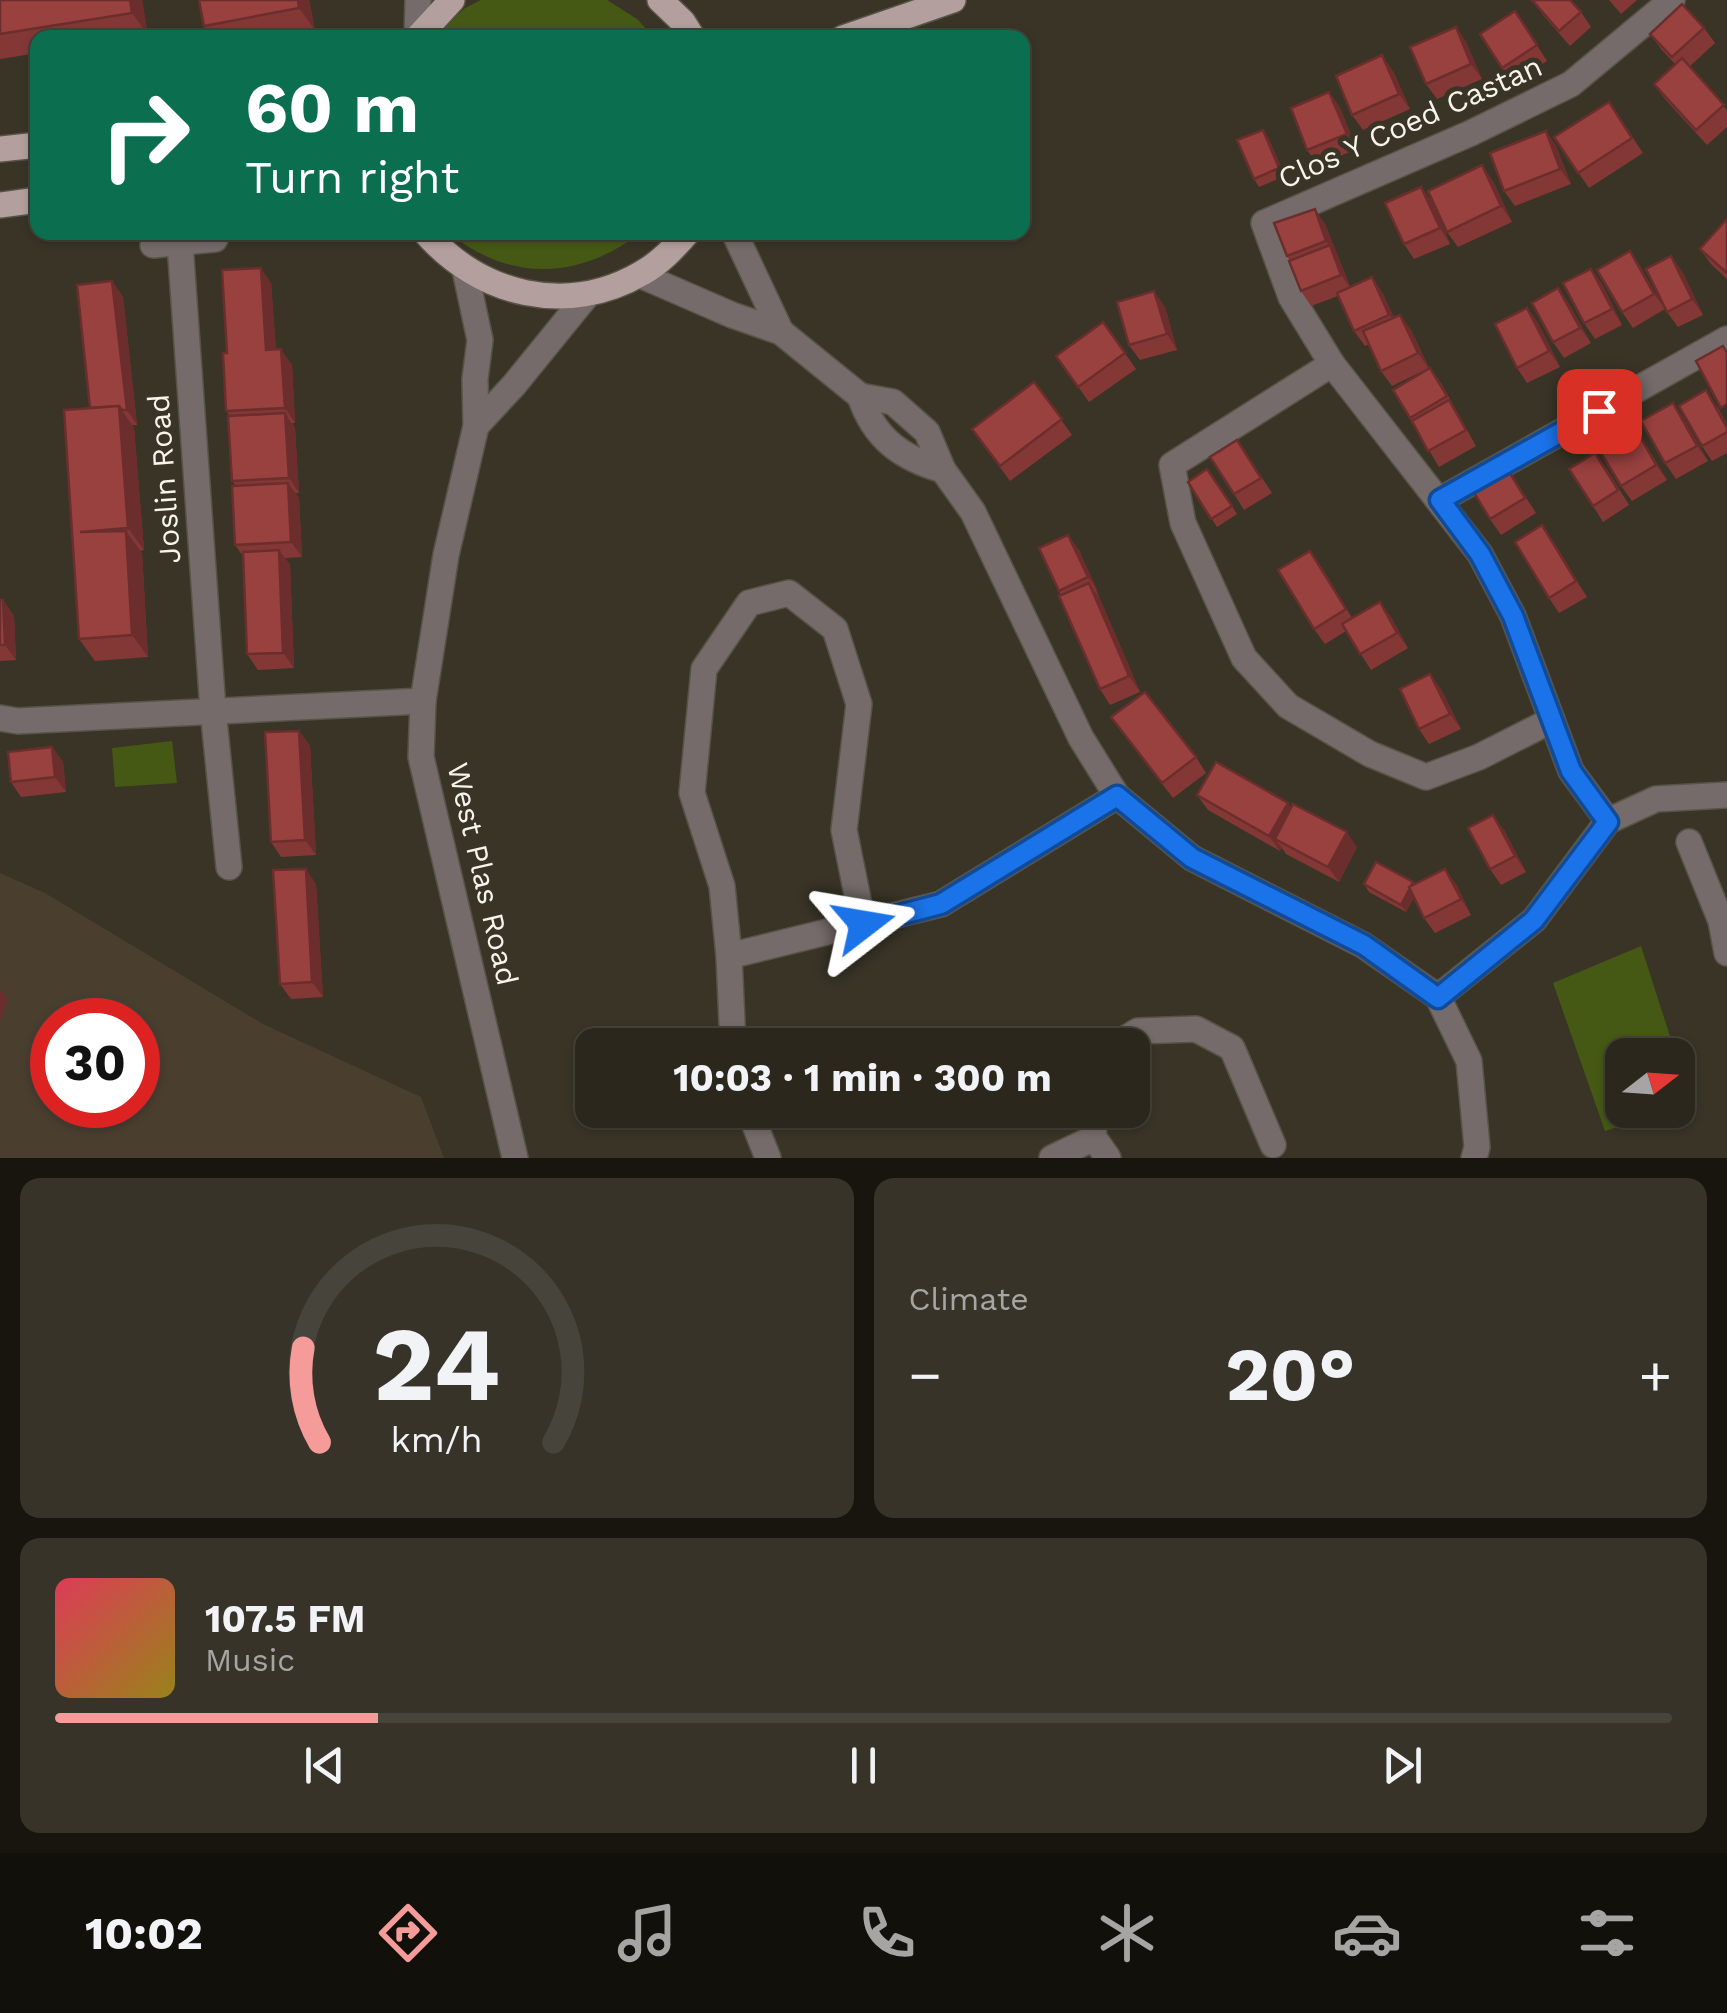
<!DOCTYPE html>
<html lang="en">
<head>
<meta charset="utf-8">
<style>
	body { margin:0; font-family:"Work Sans",sans-serif; background:#373329; color:#f1f3f6; height:100vh; display:flex; flex-direction:column; font-size:38px; white-space:nowrap }
	* { box-sizing:border-box; margin:0 }
	p { font-size:32px; color:#a6a5a3 }
	.icon { flex:none; width:55px; height:55px; fill:none; stroke:currentColor; stroke-width:2; stroke-linecap:round; stroke-linejoin:round }
	.map { position:relative; height:1158px; overflow:hidden }
	.panel { display:flex; flex-direction:column; gap:20px; padding:20px; background:#18150f; flex:1 }
	.panel>* { flex:none }
	.top-card { position:absolute; left:30px; top:30px; width:1000px; height:210px; border-radius:20px; box-shadow:0 2px 8px #0004,0 0 0 2px #47443b; background:#0b6e4f; color:#fff; overflow:hidden }
	.needle { width:65px; rotate:73deg }
	.tools { position:absolute; left:1605px; top:1038px; display:grid; gap:20px }
	.tools a { display:grid; place-items:center; width:90px; height:90px; border-radius:20px; background:#2b271c; box-shadow:0 2px 8px #0004,0 0 0 2px #47443b; font-size:50px }
	.speed { position:absolute; left:30px; top:998px; display:flex; gap:20px; font-size:50px; font-weight:700; text-align:center }
	.speed>* { display:grid; place-content:center; width:130px; height:130px; border-radius:50%; background:#2b271c; box-shadow:0 2px 8px #0004,0 0 0 2px #47443b; line-height:1 }
	.speed .limit { border:15px solid #d22; background:#fff; color:#111 }
	.pin { position:absolute; display:grid; place-items:center; width:85px; height:85px; color:#fff; margin:-42px; border-radius:20px; box-shadow:0 5px 15px #0006 }
	.me { position:absolute; width:110px; margin:-55px; rotate:76deg; stroke-linejoin:round; filter:drop-shadow(0 0 8px #0008) }
	.turn { display:flex; align-items:center; gap:35px; height:210px; padding:0 50px; font-size:45px }
	.turn .icon { width:130px; height:130px; stroke-width:2.5 }
	.turn b { display:block; font-size:70px; line-height:85px }
	.big { font-size:75px; font-weight:700; line-height:1.1 }
	.panel .tile { flex:1; display:flex; flex-direction:column; justify-content:center; gap:15px; min-width:0; padding:0 35px; border-radius:20px; background:#373329 }
	.panel .dial { align-items:center; gap:0 }
	.dial svg { height:260px; overflow:visible; fill:none; stroke:#47443b; stroke-width:7; stroke-linecap:round; text-anchor:middle }
	.dial text { fill:#f1f3f6; stroke:none }
	.song { display:flex; align-items:center; gap:30px }
	.cover { width:120px; height:120px; border-radius:15px; background:linear-gradient(135deg,hsl(350 70% 55%),hsl(50 70% 35%)) }
	.played { height:10px; border-radius:5px; background:linear-gradient(90deg,#f59b9a 20%,#47443b 20%) }
	.keys { display:flex; justify-content:space-around; direction:ltr }
	.heat { display:flex; justify-content:space-between; align-items:center; font-size:55px; direction:ltr }
	.panel .tiles { flex:1; display:grid; gap:20px; grid-template-columns:1fr 1fr }
	.tile:last-child { grid-column:span 2 }
	.trip { position:absolute; left:575px; top:1028px; width:575px; height:100px; border-radius:20px; background:#2b271c; box-shadow:0 2px 8px #0004,0 0 0 2px #47443b; font-weight:700; line-height:100px; text-align:center }
	.menu { display:flex; height:160px; justify-content:space-around; align-items:center; background:#11100b; color:#a6a5a3 }
	.menu .icon { width:70px; height:70px }
	.menu .on { color:#f59b9a }
	.menu b { font-size:45px; color:#f1f3f6 }
	.map>svg:first-child { display:block }
	.commercial { fill:#4a3e2f; fill-rule:evenodd }
	.green { fill:#455915 }
	.lines { fill:none; stroke-linecap:round; stroke-linejoin:round }
	.minor-casing { stroke:#575346; stroke-width:28 }
	.major-casing { stroke:#575346; stroke-width:28 }
	.minor { stroke:#746b6a; stroke-width:25 }
	.major { stroke:#b29f9e; stroke-width:25 }
	.wall { fill:#843836 }
	.shaded-wall { fill:#6b2e2c }
	.building { fill:#99413f; stroke:#6b2e2c; stroke-width:2.5 }
	.route-casing { stroke:#114b97; stroke-width:25 }
	.route { stroke:#1a73e8; stroke-width:18 }
	.labels { text-anchor:middle; dominant-baseline:central; stroke-width:10; stroke-linejoin:round; paint-order:stroke }
	.street-label { font-size:30px; fill:#f7f4eb; stroke:#393426 }
</style>
</head>
<body>
<div class="map">
<svg width="1727" height="1158" viewBox="0 0 1727 1158">
	<rect width="100%" height="100%" fill="#393426"/>
	<!-- commercial -->
	<path class="commercial" d="M0,873L45,893L263,1024L421,1097L444,1158H0ZM52,1020H138V1105H52Z"/>
	<!-- green -->
	<g class="green">
		<path d="M481,0H607L637,19L654,37L434,38L465,8Z"/>
		<path d="M449,233H640C579,280 510,282 449,233Z"/>
		<path d="M172,741L177,783L115,787L112,748Z"/>
		<path d="M1641,946L1676,1055H1622V1110H1672L1605,1131L1553,983Z"/>
	</g>
	<g class="lines">
		<!-- minor casing -->
		<g class="minor-casing">
			<g id="minor">
				<path d="M417,38L418,0"/>
				<path d="M734,232L781,332"/>
				<path d="M180,244L213,710L229,867"/>
				<path d="M153,245L215,239"/>
				<path d="M465,270L480,340L475,379L476,426L446,555L423,701L421,757L515,1158"/>
				<path d="M640,275L732,315L781,332L860,396L893,402L927,432L943,470L973,512L1081,738L1117,796L1192,858L1363,945L1438,997L1469,1061L1477,1147L1474,1158"/>
				<path d="M1332,364L1172,465L1183,523L1244,658L1288,706L1370,754L1426,777L1479,757L1552,720"/>
				<path d="M860,396C874,438 901,458 943,470"/>
				<path d="M476,426L514,385L588,294"/>
				<path d="M1440,500L1727,339"/>
				<path d="M0,718L18,721L423,701"/>
				<path d="M1608,821L1571,771L1513,616L1480,554L1332,364L1291,297L1264,223L1471,133L1571,84L1672,0"/>
				<path d="M1689,842L1721,921L1727,953"/>
				<path d="M729,956L722,886L692,793L704,669L749,603L789,593L835,629L859,704L844,830L863,924"/>
				<path d="M1438,997L1534,920L1608,821L1656,799L1727,795"/>
				<path d="M733,1045L729,956L941,904L1117,796"/>
				<path d="M1115,1045L1138,1031L1196,1029L1232,1048L1273,1145"/>
				<path d="M749,1110L768,1158"/>
				<path d="M1092,1110L1094,1138L1108,1158"/>
				<path d="M1052,1158L1094,1138"/>
			</g>
		</g>
		<!-- major casing -->
		<g class="major-casing">
			<g id="major">
				<path d="M660,0L683,22L693,38"/>
				<path d="M417,38L452,0"/>
				<path d="M843,38L953,0"/>
				<path d="M0,149L38,145"/>
				<path d="M0,205L38,200"/>
				<path d="M425,232C479,295 567,317 642,273C660,263 674,248 688,232"/>
			</g>
		</g>
		<!-- minor -->
		<use href="#minor" class="minor"/>
		<!-- major -->
		<use href="#major" class="major"/>
	</g>
	<!-- wall -->
	<g class="wall">
		<path d="M0,0H142L148,35L132,38H38V53L0,59Z"/>
		<path d="M199,0H309L315,30L277,38H212L204,26Z"/>
		<path d="M1532,0L1581,12L1591,27L1570,46L1543,15Z"/>
		<path d="M1609,0H1637L1621,14Z"/>
		<path d="M1515,11L1547,61L1513,83L1502,68Z"/>
		<path d="M1456,27L1466,42L1482,79L1437,99L1426,84Z"/>
		<path d="M1704,28L1715,43L1689,67L1727,110V127L1707,145L1665,99L1654,84L1675,64L1661,49L1650,34Z"/>
		<path d="M1393,71L1410,109L1363,130L1352,115Z"/>
		<path d="M1329,92L1340,108L1357,149L1318,165L1307,150Z"/>
		<path d="M1609,102L1643,153L1589,188L1554,137Z"/>
		<path d="M1546,131L1556,146L1571,184L1515,206L1504,191Z"/>
		<path d="M1268,137L1285,176L1259,187L1254,179Z"/>
		<path d="M1493,181L1512,222L1458,247L1447,232Z"/>
		<path d="M1421,187L1432,202L1450,244L1414,259L1404,244Z"/>
		<path d="M1727,219V279L1711,264L1700,249Z"/>
		<path d="M1325,224L1350,287L1382,292L1394,318L1411,330L1429,368L1441,383L1476,446L1439,467L1393,390L1427,369L1392,386L1381,371L1369,344L1365,346L1354,331L1338,296L1311,306L1301,291L1290,261L1287,256Z"/>
		<path d="M1630,251L1665,309L1633,328L1622,312Z"/>
		<path d="M1591,269L1602,284L1622,325L1595,339L1584,323Z"/>
		<path d="M1682,271L1703,315L1678,327L1667,312Z"/>
		<path d="M112,281L123,297L137,425H132L134,428L144,550L140,551L142,553L148,657L95,661L79,639L90,408Z"/>
		<path d="M271,283L276,350L292,365L295,423H292L295,428L299,493H295L299,498L302,557L285,558L290,565L294,668L258,670L247,654L243,556L235,545V485L232,481L230,416L226,411Z"/>
		<path d="M1558,288L1569,304L1591,343L1564,358L1553,342Z"/>
		<path d="M1165,307L1177,350L1140,360L1129,345Z"/>
		<path d="M1527,308L1538,323L1560,367L1527,383L1517,368Z"/>
		<path d="M1103,322L1136,369L1089,402L1056,356Z"/>
		<path d="M1034,382L1072,435L1010,481L972,429Z"/>
		<path d="M1673,403L1684,419L1708,461L1676,479L1665,463Z"/>
		<path d="M1717,406L1727,424V453L1712,461L1702,446Z"/>
		<path d="M1633,424L1667,480L1632,501L1621,486Z"/>
		<path d="M1237,440L1272,493L1244,510L1234,494Z"/>
		<path d="M1505,465L1536,513L1501,535L1490,519Z"/>
		<path d="M1606,468L1629,505L1603,522L1593,506Z"/>
		<path d="M1207,469L1237,514L1217,527L1188,482Z"/>
		<path d="M1553,541L1587,597L1559,613L1549,598Z"/>
		<path d="M1079,550L1140,692L1110,705L1100,689L1059,591Z"/>
		<path d="M1321,566L1352,618L1391,617L1408,648L1371,670L1346,631L1325,644L1314,629Z"/>
		<path d="M0,600H3L14,616L16,660L0,661Z"/>
		<path d="M1441,689L1461,729L1429,744L1419,729Z"/>
		<path d="M1111,717L1196,757L1206,773L1173,798Z"/>
		<path d="M299,731L310,746L316,855L281,857L271,842Z"/>
		<path d="M52,747L63,762L66,792L21,797L11,782Z"/>
		<path d="M1197,795L1291,808L1357,847L1339,882L1286,854L1282,848L1280,851L1208,810Z"/>
		<path d="M1504,830L1526,872L1501,885L1490,869Z"/>
		<path d="M316,884L323,997L291,999L280,984Z"/>
		<path d="M1364,884H1456L1471,915L1435,933L1424,918L1414,898L1406,912L1369,892Z"/>
	</g>
	<!-- shaded-wall -->
	<g class="shaded-wall">
		<path d="M130,0H142L148,35L132,13Z"/>
		<path d="M298,0H309L315,30L299,8Z"/>
		<path d="M1456,27L1466,42L1482,79L1471,64Z"/>
		<path d="M1382,55L1393,71L1410,109L1399,94Z"/>
		<path d="M1329,92L1340,108L1357,149L1347,134Z"/>
		<path d="M1263,130L1268,137L1285,176L1279,168Z"/>
		<path d="M1546,131L1556,146L1571,184L1560,169Z"/>
		<path d="M1482,165L1493,181L1512,222L1501,206Z"/>
		<path d="M1421,187L1432,202L1450,244L1440,228Z"/>
		<path d="M1315,209L1325,224L1352,290L1341,275L1331,248L1326,241Z"/>
		<path d="M1630,251L1640,266L1665,309L1654,294Z"/>
		<path d="M1671,256L1682,271L1703,315L1692,299Z"/>
		<path d="M261,268L271,283L277,365L266,350Z"/>
		<path d="M1591,269L1602,284L1622,325L1612,309Z"/>
		<path d="M1372,277L1382,292L1400,330L1389,315Z"/>
		<path d="M112,281L123,297L137,425L127,410Z"/>
		<path d="M1558,288L1569,304L1591,343L1580,328Z"/>
		<path d="M1154,291L1165,307L1177,350L1167,334Z"/>
		<path d="M1527,308L1538,323L1560,367L1549,351Z"/>
		<path d="M1400,315L1411,330L1429,369L1418,353Z"/>
		<path d="M281,349L292,365L295,423L285,408Z"/>
		<path d="M1706,390L1727,424V428Z"/>
		<path d="M1673,403L1684,419L1708,461L1697,446Z"/>
		<path d="M119,406L134,428L144,550L128,528Z"/>
		<path d="M285,413L295,428L299,493L289,478Z"/>
		<path d="M1633,424L1643,440L1667,480L1656,465Z"/>
		<path d="M288,483L299,498L302,557L291,542Z"/>
		<path d="M1542,525L1553,541L1587,597L1576,581Z"/>
		<path d="M126,531L142,553L148,657L132,635Z"/>
		<path d="M1068,535L1079,550L1099,593L1088,577Z"/>
		<path d="M279,550L290,565L294,668L283,653Z"/>
		<path d="M1089,583L1100,599L1140,692L1129,676Z"/>
		<path d="M3,600L14,616L16,660L5,645Z"/>
		<path d="M1380,602L1391,617L1408,648L1397,633Z"/>
		<path d="M1430,674L1441,689L1461,729L1450,714Z"/>
		<path d="M299,731L310,746L316,855L305,840Z"/>
		<path d="M52,747L63,762L66,792L55,777Z"/>
		<path d="M1288,803L1299,818L1275,839L1282,848L1280,851L1269,836Z"/>
		<path d="M1493,815L1504,830L1526,872L1515,856Z"/>
		<path d="M1347,832L1357,847L1339,882L1328,867Z"/>
		<path d="M306,869L316,884L323,997L312,982Z"/>
		<path d="M1445,869L1456,884L1471,915L1461,899Z"/>
		<path d="M1413,882L1419,889L1406,912L1401,905Z"/>
		<path d="M0,989L8,1000L0,1020Z"/>
	</g>
	<!-- building -->
	<g class="building">
		<path d="M0,0H130L132,13L0,34Z"/>
		<path d="M199,0H298L299,8L204,26Z"/>
		<path d="M1532,0H1570L1581,12L1559,31Z"/>
		<path d="M1682,4L1704,28L1672,57L1650,34Z"/>
		<path d="M1515,11L1537,45L1502,68L1480,34Z"/>
		<path d="M1456,27L1471,64L1426,84L1410,47Z"/>
		<path d="M1382,55L1399,94L1352,115L1336,76Z"/>
		<path d="M1682,58L1724,105L1696,130L1654,84Z"/>
		<path d="M1329,92L1347,134L1307,150L1291,108Z"/>
		<path d="M1609,102L1632,138L1578,173L1554,137Z"/>
		<path d="M1263,130L1279,168L1254,179L1237,140Z"/>
		<path d="M1546,131L1560,169L1504,191L1490,153Z"/>
		<path d="M1482,165L1501,206L1447,232L1428,191Z"/>
		<path d="M1421,187L1440,228L1404,244L1385,203Z"/>
		<path d="M1315,209L1326,241L1287,256L1274,223Z"/>
		<path d="M1727,219V273L1700,249Z"/>
		<path d="M1330,245L1341,275L1301,291L1289,261Z"/>
		<path d="M1630,251L1654,294L1622,312L1597,270Z"/>
		<path d="M1671,256L1692,299L1667,312L1646,269Z"/>
		<path d="M261,268L266,350L281,349L285,408L226,411L223,353H227L222,270Z"/>
		<path d="M1591,269L1612,309L1584,323L1563,283Z"/>
		<path d="M1372,277L1389,315L1354,331L1337,293Z"/>
		<path d="M112,281L127,410H122L119,406L90,408L77,285Z"/>
		<path d="M1558,288L1580,328L1553,342L1532,303Z"/>
		<path d="M1154,291L1167,334L1129,345L1117,302Z"/>
		<path d="M1527,308L1549,351L1517,368L1495,324Z"/>
		<path d="M1400,315L1418,353L1381,371L1363,331Z"/>
		<path d="M1103,322L1125,353L1078,387L1056,356Z"/>
		<path d="M1723,346L1727,353V404L1721,408L1696,361Z"/>
		<path d="M1430,368L1447,396L1410,418L1393,390Z"/>
		<path d="M1034,382L1062,419L1000,466L972,429Z"/>
		<path d="M1706,390L1727,428V432L1702,446L1679,406Z"/>
		<path d="M1449,400L1466,430L1428,451L1412,421Z"/>
		<path d="M1673,403L1697,446L1665,463L1641,421Z"/>
		<path d="M119,406L128,528L80,532L126,531L132,635L79,639L64,410Z"/>
		<path d="M285,413L289,478L232,481L228,416Z"/>
		<path d="M1633,424L1656,465L1621,486L1597,446Z"/>
		<path d="M1237,440L1261,478L1234,494L1210,457Z"/>
		<path d="M1595,453L1618,490L1593,506L1569,469Z"/>
		<path d="M1505,465L1525,498L1490,519L1470,486Z"/>
		<path d="M1207,469L1232,506L1211,519L1188,482Z"/>
		<path d="M288,483L291,542L235,545L232,486Z"/>
		<path d="M1542,525L1576,581L1549,598L1515,542Z"/>
		<path d="M1068,535L1088,577L1059,591L1039,548Z"/>
		<path d="M279,550L283,653L247,654L243,552Z"/>
		<path d="M1310,551L1346,609L1314,629L1278,570Z"/>
		<path d="M1089,583L1129,676L1100,689L1059,596Z"/>
		<path d="M0,600H3L5,645H0Z"/>
		<path d="M1380,602L1397,633L1360,654L1342,624Z"/>
		<path d="M1430,674L1450,714L1419,729L1400,689Z"/>
		<path d="M1145,692L1196,757L1162,783L1111,717Z"/>
		<path d="M299,731L305,840L271,842L265,732Z"/>
		<path d="M52,747L55,777L11,782L8,752Z"/>
		<path d="M1216,762L1288,803L1269,836L1197,795Z"/>
		<path d="M1293,804L1347,832L1328,867L1275,839Z"/>
		<path d="M1493,815L1515,856L1490,869L1468,828Z"/>
		<path d="M1376,862L1413,882L1401,905L1364,884Z"/>
		<path d="M306,869L312,982L280,984L273,870Z"/>
		<path d="M1445,869L1461,899L1424,918L1409,887Z"/>
	</g>
	<g class="lines">
		<!-- route casing -->
		<g class="route-casing">
			<path id="route" d="M864,924L941,904L1117,796L1192,858L1364,945L1438,998L1534,920L1608,822L1571,771L1513,616L1480,554L1440,500L1599,411"/>
		</g>
		<!-- route -->
		<use href="#route" class="route"/>
	</g>
	<g class="labels">
		<!-- street labels -->
		<g class="street-label">
			<text transform="translate(1410 122) rotate(-24)">Clos Y Coed Castan</text>
			<text transform="translate(164 479) rotate(-94)">Joslin Road</text>
			<text transform="translate(483 874) rotate(77)">West Plas Road</text>
		</g>
	</g>
</svg>
<div class="tools">
<a><svg class="needle" viewBox="-14 -14 28 28"><path d="M0-13l5 13h-10z" fill="#e53935"/><path d="M0 13l5-13h-10z" fill="#a6a5a3"/></svg></a>
</div>
<div class="speed"><div class="limit">30</div></div>
<div class="pin" style="left:1599px;top:411px;background:#d93025"><svg class="icon" aria-label="arrive" viewBox="0 0 24 24"><path d="M6 21V4h12l-3 4 3 4H6"/></svg></div>
<svg class="me" style="left:864px;top:924px" viewBox="-20 -20 40 40"><path d="M0-17L14 15 0 8-14 15z" fill="#1a73e8" stroke="#fff" stroke-width="4"/></svg>
<div class="trip">10:03 · 1 min · 300 m</div>
<div class="top-card">
<div class="turn"><svg class="icon" aria-label="right" viewBox="0 0 24 24"><path d="M7 20v-9h11M14 6l5 5-5 5"/></svg><div><b>60 m</b>Turn right</div></div>
</div>
</div>
<section class="panel">
<div class="tiles">
<div class="tile dial"><svg viewBox="0 0 100 80">
<path d="M14 69A42 42 0 1 1 86 69"/>
<path d="M14 69A42 42 0 0 1 9 40" stroke="#f59b9a"/>
<text x="50" y="56" font-size="32" font-weight="700">24</text>
<text x="50" y="72" font-size="11">km/h</text>
</svg></div>
<div class="tile"><p>Climate</p>
<div class="heat"><a>−</a><b class="big">20°</b><a>+</a></div>
</div>
<div class="tile">
<div class="song"><i class="cover"></i><div><b>107.5 FM</b><p>Music</p></div></div>
<div class="played"></div>
<div class="keys"><svg class="icon" aria-label="previous" viewBox="0 0 24 24"><path d="M18 5L8 12l10 7zM5 5v14"/></svg><svg class="icon" aria-label="pause" viewBox="0 0 24 24"><path d="M8 5v14M16 5v14"/></svg><svg class="icon" aria-label="next" viewBox="0 0 24 24"><path d="M6 5l10 7-10 7zM19 5v14"/></svg></div>
</div>
</div>
</section>
<nav class="menu">
<b>10:02</b>
<svg class="icon on" aria-label="directions" viewBox="0 0 24 24"><path d="M12 3l9 9-9 9-9-9zM9 14v-3h6M13 9l2 2-2 2"/></svg>
<svg class="icon" aria-label="music" viewBox="0 0 24 24"><path d="M9 18V5l10-2v13"/><circle cx="6" cy="18" r="3"/><circle cx="16" cy="16" r="3"/></svg>
<svg class="icon" aria-label="phone" viewBox="0 0 24 24"><path d="M5 4h4l2 5-3 2q2 4 5 5l2-3 5 2v4C11 20 4 13 5 4z"/></svg>
<svg class="icon" aria-label="climate" viewBox="0 0 24 24"><path d="M12 3v18M4 7l16 10M4 17L20 7"/></svg>
<svg class="icon" aria-label="car" viewBox="0 0 24 24"><path d="M5 17H2v-5l4-1 3-4h7l3 4 3 1v5h-3M9 17h6M6 11h13"/><circle cx="7" cy="17" r="2"/><circle cx="17" cy="17" r="2"/></svg>
<svg class="icon" aria-label="filters" viewBox="0 0 24 24"><path d="M4 7h16M4 17h16"/><circle cx="9" cy="7" r="2"/><circle cx="15" cy="17" r="2"/></svg>
</nav>
</body>
</html>
